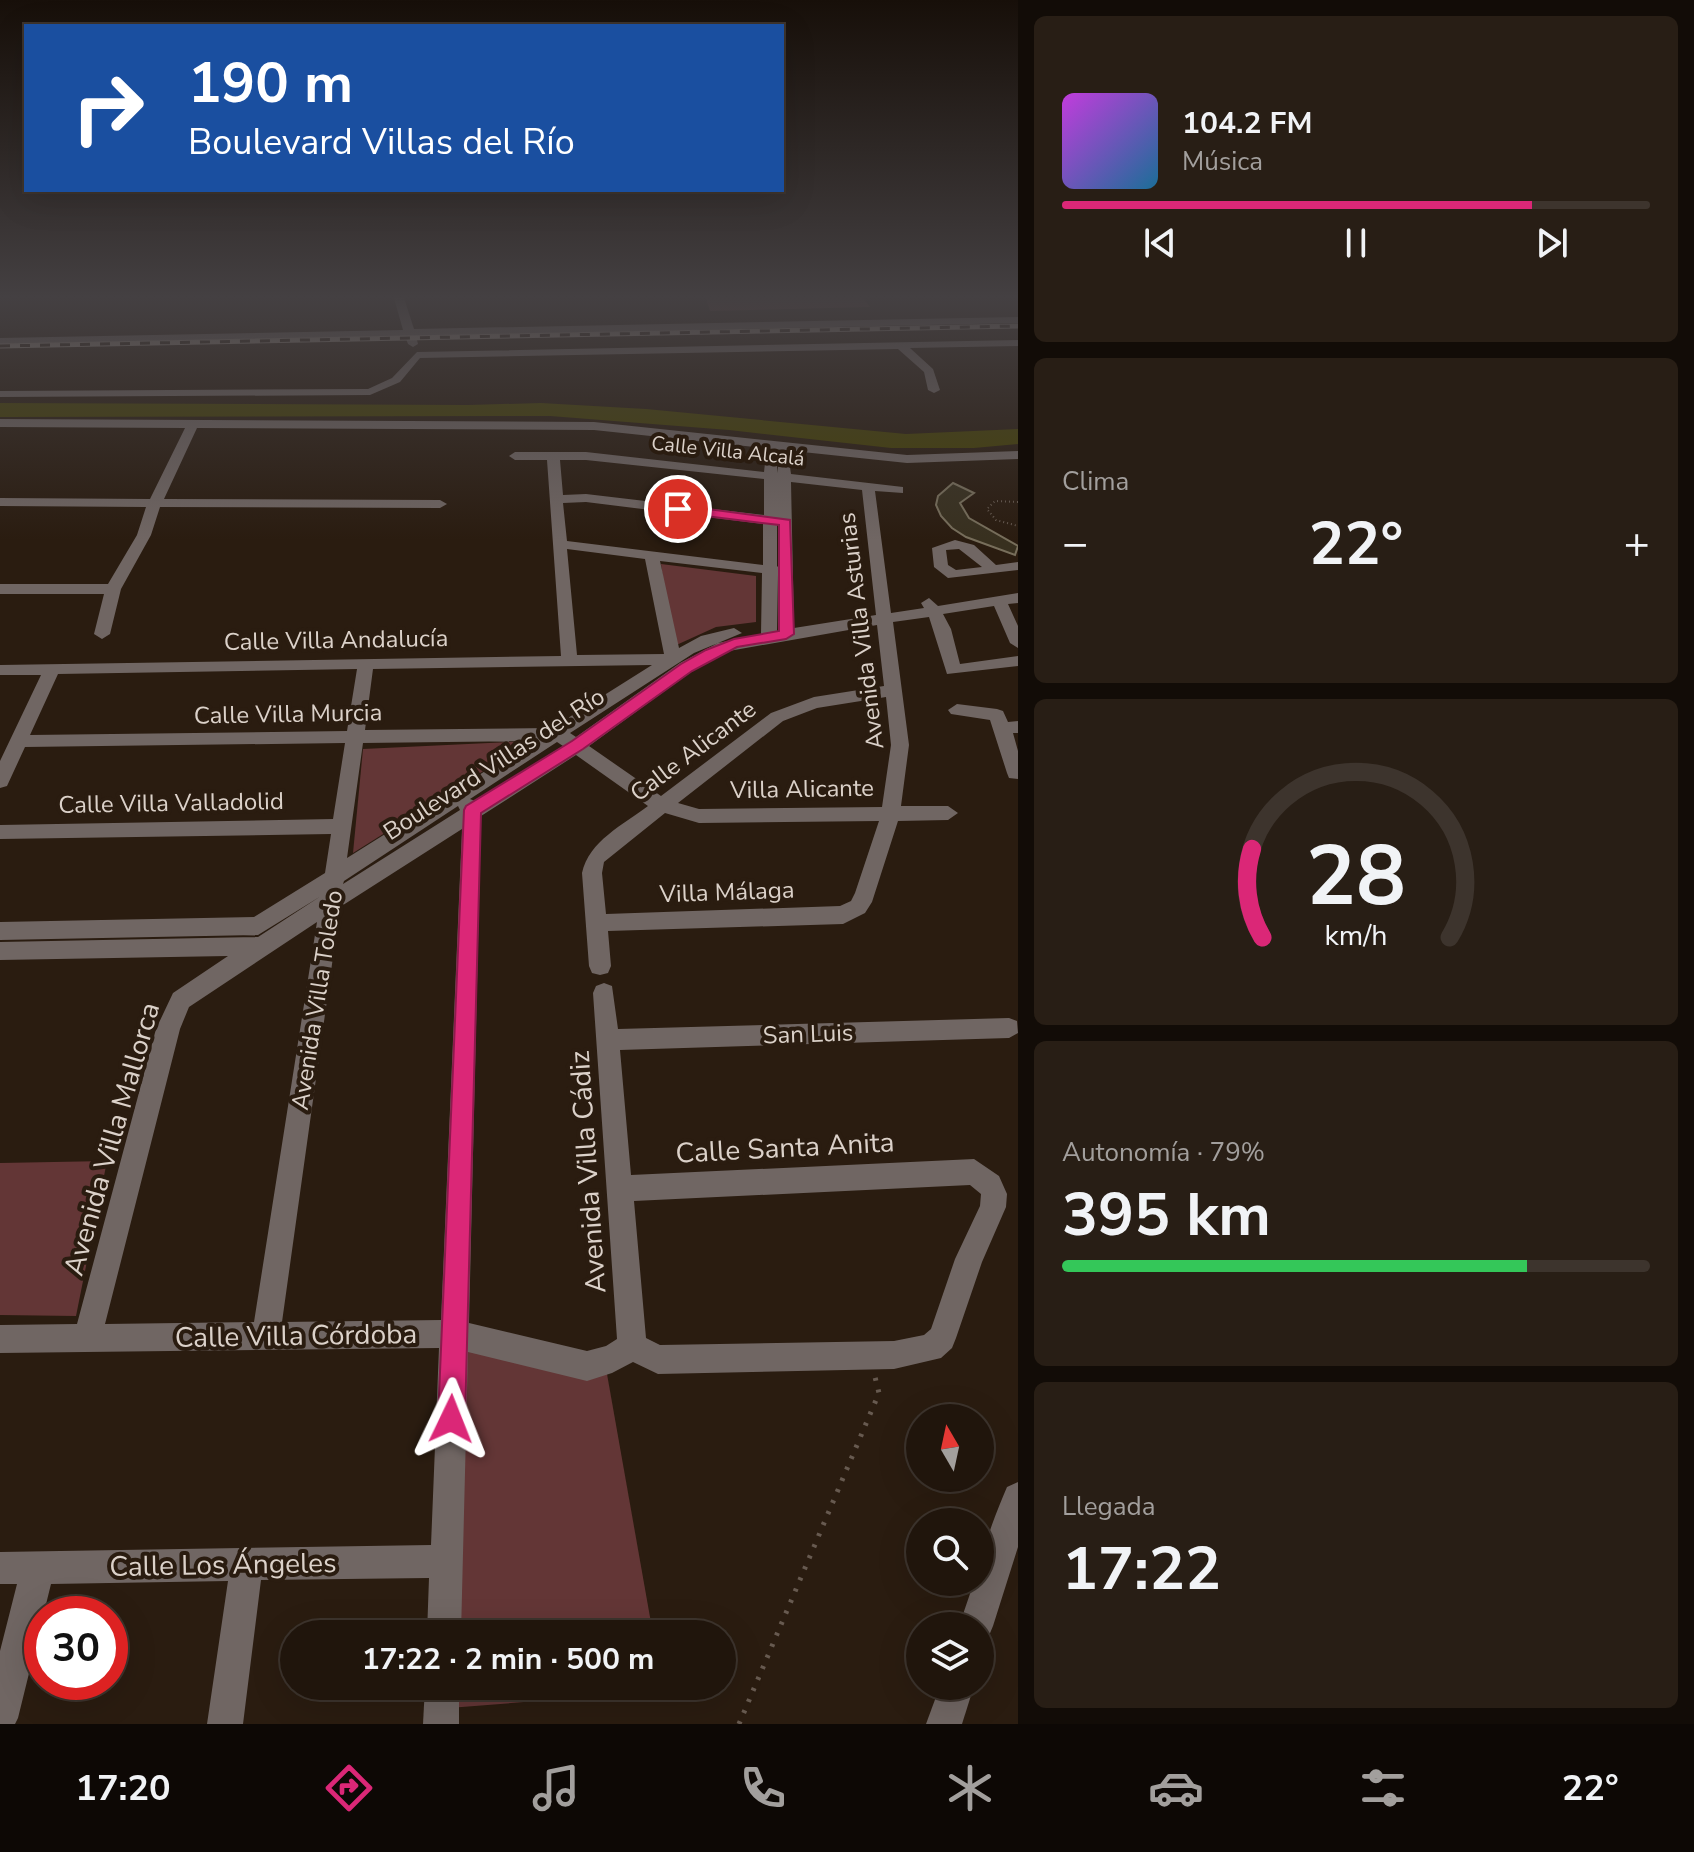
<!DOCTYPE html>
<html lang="es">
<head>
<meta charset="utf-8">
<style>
	body { margin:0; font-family:"Nunito Sans",sans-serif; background:#281e15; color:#f1f3f6; height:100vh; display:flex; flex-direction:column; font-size:30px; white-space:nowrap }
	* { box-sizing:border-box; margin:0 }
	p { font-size:26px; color:#a29f9d }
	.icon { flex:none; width:44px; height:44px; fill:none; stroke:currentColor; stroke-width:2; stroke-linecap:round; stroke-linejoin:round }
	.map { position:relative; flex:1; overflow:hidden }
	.side { display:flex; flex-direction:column; gap:16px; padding:16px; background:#120c07; width:676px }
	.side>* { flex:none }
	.banner { position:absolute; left:24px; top:24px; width:760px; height:168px; border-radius:0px; box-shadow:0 8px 32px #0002,0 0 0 2px #3d342d; background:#1a4fa0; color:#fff; overflow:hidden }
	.needle { width:52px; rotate:351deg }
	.tools { position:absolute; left:906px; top:1404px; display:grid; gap:16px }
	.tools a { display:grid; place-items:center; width:88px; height:88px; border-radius:50%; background:#20150c; box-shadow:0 8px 32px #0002,0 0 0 2px #3d342d; font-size:40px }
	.speed { position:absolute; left:24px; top:1596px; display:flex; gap:16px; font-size:40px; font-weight:700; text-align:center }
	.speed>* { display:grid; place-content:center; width:104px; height:104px; border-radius:50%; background:#20150c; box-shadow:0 8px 32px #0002,0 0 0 2px #3d342d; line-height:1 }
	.speed .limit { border:12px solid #d22; background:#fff; color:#111 }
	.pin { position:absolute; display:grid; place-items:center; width:68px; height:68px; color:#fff; margin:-34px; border:4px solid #fff; border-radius:50%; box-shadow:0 2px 8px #0007 }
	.me { position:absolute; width:88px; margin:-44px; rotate:2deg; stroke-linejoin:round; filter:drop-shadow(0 0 6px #0008) }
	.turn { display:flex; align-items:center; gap:28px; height:168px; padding:0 32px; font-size:36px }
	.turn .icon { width:104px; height:104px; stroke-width:2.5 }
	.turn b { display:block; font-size:56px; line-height:68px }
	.big { font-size:60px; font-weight:700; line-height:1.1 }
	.side .tile { flex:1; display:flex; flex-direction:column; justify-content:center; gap:12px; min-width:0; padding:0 28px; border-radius:12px; background:#281e15 }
	.side .dial { align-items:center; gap:0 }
	.dial svg { height:208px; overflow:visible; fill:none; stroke:#3d342d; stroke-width:7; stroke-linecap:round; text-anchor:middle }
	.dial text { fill:#f1f3f6; stroke:none }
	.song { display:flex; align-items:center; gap:24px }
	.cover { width:96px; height:96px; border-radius:12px; background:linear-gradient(135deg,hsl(290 70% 55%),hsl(200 70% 35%)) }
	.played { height:8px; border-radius:4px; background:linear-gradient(90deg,#db2777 80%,#3d342d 80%) }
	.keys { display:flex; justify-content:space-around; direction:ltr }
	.heat { display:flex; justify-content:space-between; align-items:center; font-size:44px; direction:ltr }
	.charge { height:12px; border-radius:6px; background:linear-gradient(90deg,#34c759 79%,#3d342d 0) }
	.trip { position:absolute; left:280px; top:1620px; width:456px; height:80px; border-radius:40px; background:#20150c; box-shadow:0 8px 32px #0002,0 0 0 2px #3d342d; font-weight:700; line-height:80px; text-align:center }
	.dock { display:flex; height:128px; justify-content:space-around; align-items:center; background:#0d0805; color:#a29f9d }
	.dock .icon { width:56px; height:56px }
	.dock .current { color:#db2777 }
	.dock b { font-size:36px; color:#f1f3f6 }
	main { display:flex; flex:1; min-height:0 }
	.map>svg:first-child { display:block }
	.green { fill:#633636 }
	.water { fill:#454003 }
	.building { fill:#38301f; stroke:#776e5b; stroke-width:2 }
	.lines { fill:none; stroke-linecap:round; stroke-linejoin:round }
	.path-far1 { stroke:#675a50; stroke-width:2; stroke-dasharray:1 3; stroke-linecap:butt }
	.path { stroke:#675a50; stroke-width:5; stroke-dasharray:3 9; stroke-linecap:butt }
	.minor { fill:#706663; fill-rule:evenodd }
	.rail-casing { stroke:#9b9087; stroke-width:5 }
	.rail { stroke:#2a1c10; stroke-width:3; stroke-dasharray:10; stroke-linecap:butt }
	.route { fill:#db2777; stroke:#8e194d; stroke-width:2 }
	.labels { text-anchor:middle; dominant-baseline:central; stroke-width:8; stroke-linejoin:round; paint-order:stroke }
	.far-street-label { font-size:20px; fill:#dbd1c9; stroke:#2a1c10 }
	.street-label { font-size:24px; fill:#dbd1c9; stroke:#2a1c10 }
	.near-street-label { font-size:28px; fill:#dbd1c9; stroke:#2a1c10 }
</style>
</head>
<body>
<main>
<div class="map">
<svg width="1018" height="1724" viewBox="0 0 1018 1724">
	<rect width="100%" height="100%" fill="#2a1c10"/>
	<!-- green -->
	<g class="green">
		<path d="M706,298H863L870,307L710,311Z"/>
		<path d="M661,564L756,576V622L716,627L672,647Z"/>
		<path d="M531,741L353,853L363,749Z"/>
		<path d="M107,1161L76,1316L0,1315V1163Z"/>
		<path d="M461,1344L607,1374L653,1634H452Z"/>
		<path d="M450,1686H662L663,1691L449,1708Z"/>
	</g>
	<!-- water -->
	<path class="water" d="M0,403L468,405L541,403L646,409L906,434L1018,429V444L974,448H891L729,430L550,416L0,417Z"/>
	<!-- building -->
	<path class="building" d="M953,483L974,493L960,503L969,518L1018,546L1015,555L966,537L952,528L941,516L936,505L938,496Z"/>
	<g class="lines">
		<!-- path-far1 -->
		<path class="path-far1" d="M1018,502L995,501L987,509L996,520L1018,526"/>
		<!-- path -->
		<path class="path" d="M739,1724L879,1393L875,1377"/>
		<!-- minor -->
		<g class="minor">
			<path d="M394,298H404L414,329L1018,317V323L416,336L418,344L413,347L408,344L405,336L0,344V338L403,330Z"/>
			<path d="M1018,340V346L910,348L933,369L940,390L934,393L928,390L924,372L898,349L420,358L400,382L370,395L0,397V391L368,389L392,378L417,352Z"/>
			<path d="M0,419L594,422L907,455L1018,451V459L907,463L594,430L197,428L164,499L440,500L447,504L440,508L160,507L151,535L121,589L110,634L102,639L94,634L104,594H0V584H108L137,535L146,507L0,506V498L150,499L185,428L0,427Z"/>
			<path d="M586,452L764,472L765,463L771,459L777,463V473L778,467L784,463L790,467L791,474L903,487V493L875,491L891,613L924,608L921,603L929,598L938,606L1018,593V603L1008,604L1018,626V648L1010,643L994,606L943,614L951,629L960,664L1018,656V666L947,674L929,617L893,622L909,745L901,806H948L958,813L948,820L898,821L872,902L865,913L843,924L608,931L611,966L608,973L600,975L592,973L589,966L582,873C589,841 623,825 648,806L576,755L481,816L469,1323L587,1351L606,1346L617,1339L593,993L596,986L604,983L612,986L618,1029L1009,1018L1017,1021L1018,1033L1009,1038L620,1050L631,1175L974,1159L999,1176L1007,1194L1006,1207L982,1262L956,1338L952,1348L941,1358L894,1369L658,1374L633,1362L612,1373L587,1381L468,1352L461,1634H427L429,1578L261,1580L243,1724H207L228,1581L51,1584L18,1718L15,1724H0V1651L17,1584H0V1552L431,1545L439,1348L0,1353V1325L77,1324L156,1029L173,993L228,956L0,960V942L258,937L321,896L258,935L0,940V922L254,917L325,873L331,834L0,839V825L333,819L345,743L25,747L7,786L0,788V761L41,675H0V665L561,656L547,460H515L509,456L515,452ZM560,460H586L764,479V515L586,494L563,495ZM791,482L862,490L876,615L794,628ZM586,502L763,524V565L567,541L563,503ZM777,525H778V567L777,566ZM567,549L645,559L664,654L577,655ZM660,561L762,573L761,634L718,643L680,663L576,737L570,733L694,653L742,633L734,628L701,636L679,648ZM777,575L778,631H777ZM877,625L884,686L814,697L771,713L661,796L589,746L692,671L729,651ZM652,665L552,728L365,730L373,669ZM357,669L347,731L30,735L58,674ZM886,697L891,745L882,807L699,809L678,803L783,721L817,708ZM533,741L347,858L363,743ZM557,742L563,746L475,801L470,799ZM458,806L460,810L343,884L344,881ZM665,813L699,823L879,821L855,893L851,901L840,906L606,914L602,873L604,862ZM462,829L441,1320L282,1322L340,907ZM317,922L254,1322L105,1324L180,1029L189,1007ZM970,1185L981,1194L980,1206L955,1259L931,1329L924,1335L894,1341L660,1345L646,1338L634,1201Z"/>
			<path d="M955,540L974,545L996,565L1018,562V570L948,578L934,567L932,548ZM959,549L982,567L956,570L948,565L946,550Z"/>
			<path d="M957,704L997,709L1003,711L1008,722L1018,721V733H1013L1018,751V779L1009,778L1007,773L990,720L951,714L948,710Z"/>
			<path d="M1018,1482V1547L993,1626L988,1638L980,1641V1626H959L974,1582H980C980,1550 995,1516 1007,1487Z"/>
			<path d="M425,1686H459V1724H423Z"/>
			<path d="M940,1686H974L962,1724H926Z"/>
		</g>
		<!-- rail casing -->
		<g class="rail-casing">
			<path id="rail" d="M0,346L1018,326"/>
		</g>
		<!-- rail -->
		<use href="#rail" class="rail"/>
	</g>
	<!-- sky -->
	<linearGradient id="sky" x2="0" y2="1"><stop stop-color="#170f09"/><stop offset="0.55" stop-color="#444042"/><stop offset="1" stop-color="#444042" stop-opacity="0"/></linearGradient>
	<rect width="1018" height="540" fill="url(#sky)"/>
	<!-- route -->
	<path class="route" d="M678,505L790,520L794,634L786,639L737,647L692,671L583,749L481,813L465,1419L461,1429L451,1433L442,1429L438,1419L464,810L466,806L572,741L681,664L706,650L734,639L779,631V525L673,512L672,509Z"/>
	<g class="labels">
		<!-- far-street labels -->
		<g class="far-street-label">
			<text transform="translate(728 451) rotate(6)">Calle Villa Alcalá</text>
		</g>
		<!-- street labels -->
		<g class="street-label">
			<text transform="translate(861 631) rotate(-97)">Avenida Villa Asturias</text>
			<text transform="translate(336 640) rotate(-1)">Calle Villa Andalucía</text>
			<text transform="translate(288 714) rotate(-1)">Calle Villa Murcia</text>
			<text transform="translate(693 751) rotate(-37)">Calle Alicante</text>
			<text transform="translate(494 764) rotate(-33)">Boulevard Villas del Río</text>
			<text transform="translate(802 789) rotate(-1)">Villa Alicante</text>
			<text transform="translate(171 803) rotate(-1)">Calle Villa Valladolid</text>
			<text transform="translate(727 892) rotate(-2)">Villa Málaga</text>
			<text transform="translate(317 1000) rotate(-81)">Avenida Villa Toledo</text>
			<text transform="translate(808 1034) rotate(-2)">San Luis</text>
		</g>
		<!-- near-street labels -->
		<g class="near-street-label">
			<text transform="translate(112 1139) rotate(-74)">Avenida Villa Mallorca</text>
			<text transform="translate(785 1148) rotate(-3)">Calle Santa Anita</text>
			<text transform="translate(588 1172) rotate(-94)">Avenida Villa Cádiz</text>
			<text transform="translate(296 1336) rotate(-1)">Calle Villa Córdoba</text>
			<text transform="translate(223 1565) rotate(-1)">Calle Los Ángeles</text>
		</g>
	</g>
</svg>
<div class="tools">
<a><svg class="needle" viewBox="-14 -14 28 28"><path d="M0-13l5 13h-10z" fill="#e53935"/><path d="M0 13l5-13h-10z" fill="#a29f9d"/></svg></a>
<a><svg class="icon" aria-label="search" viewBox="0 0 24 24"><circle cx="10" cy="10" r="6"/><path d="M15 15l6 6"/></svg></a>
<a><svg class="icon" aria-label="layers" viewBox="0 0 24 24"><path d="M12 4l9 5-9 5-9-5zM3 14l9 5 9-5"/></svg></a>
</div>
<div class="speed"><div class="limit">30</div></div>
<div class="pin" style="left:678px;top:509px;background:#d93025"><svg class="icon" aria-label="arrive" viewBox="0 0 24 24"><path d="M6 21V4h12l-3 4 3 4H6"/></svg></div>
<svg class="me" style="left:451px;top:1419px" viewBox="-20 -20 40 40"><path d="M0-17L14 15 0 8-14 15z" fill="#db2777" stroke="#fff" stroke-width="4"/></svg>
<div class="trip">17:22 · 2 min · 500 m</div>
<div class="banner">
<div class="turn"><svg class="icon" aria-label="right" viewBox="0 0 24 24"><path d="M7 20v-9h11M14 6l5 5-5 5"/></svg><div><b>190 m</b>Boulevard Villas del Río</div></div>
</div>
</div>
<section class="side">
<div class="tile">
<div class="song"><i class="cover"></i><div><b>104.2 FM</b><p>Música</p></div></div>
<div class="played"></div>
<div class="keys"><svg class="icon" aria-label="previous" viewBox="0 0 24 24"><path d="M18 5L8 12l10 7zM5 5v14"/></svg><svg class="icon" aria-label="pause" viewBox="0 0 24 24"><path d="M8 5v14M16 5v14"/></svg><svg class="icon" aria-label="next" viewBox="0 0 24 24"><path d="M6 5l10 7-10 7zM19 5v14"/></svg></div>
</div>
<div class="tile"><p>Clima</p>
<div class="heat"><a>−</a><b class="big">22°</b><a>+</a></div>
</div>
<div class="tile dial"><svg viewBox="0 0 100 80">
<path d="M14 69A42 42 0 1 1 86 69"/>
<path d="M14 69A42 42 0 0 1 10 35" stroke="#db2777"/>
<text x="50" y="56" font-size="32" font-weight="700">28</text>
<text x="50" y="72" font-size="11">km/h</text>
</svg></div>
<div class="tile"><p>Autonomía · 79%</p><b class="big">395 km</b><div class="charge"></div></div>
<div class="tile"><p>Llegada</p><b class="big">17:22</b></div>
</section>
</main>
<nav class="dock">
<b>17:20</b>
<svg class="icon current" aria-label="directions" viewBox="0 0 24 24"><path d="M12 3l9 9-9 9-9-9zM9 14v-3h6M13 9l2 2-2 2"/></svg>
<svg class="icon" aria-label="music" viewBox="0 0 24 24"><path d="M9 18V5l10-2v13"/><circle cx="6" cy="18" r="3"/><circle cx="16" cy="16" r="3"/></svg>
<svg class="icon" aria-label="phone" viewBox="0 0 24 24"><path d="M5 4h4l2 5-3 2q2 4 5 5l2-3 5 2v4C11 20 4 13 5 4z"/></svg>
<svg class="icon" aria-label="climate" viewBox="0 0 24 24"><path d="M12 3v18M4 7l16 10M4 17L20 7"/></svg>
<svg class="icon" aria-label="car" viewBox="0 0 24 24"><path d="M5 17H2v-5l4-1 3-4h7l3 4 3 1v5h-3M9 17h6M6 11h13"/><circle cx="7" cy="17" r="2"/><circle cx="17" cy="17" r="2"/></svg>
<svg class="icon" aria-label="filters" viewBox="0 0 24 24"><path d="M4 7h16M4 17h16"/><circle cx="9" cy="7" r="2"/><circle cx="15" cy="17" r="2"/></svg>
<b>22°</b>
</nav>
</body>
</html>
